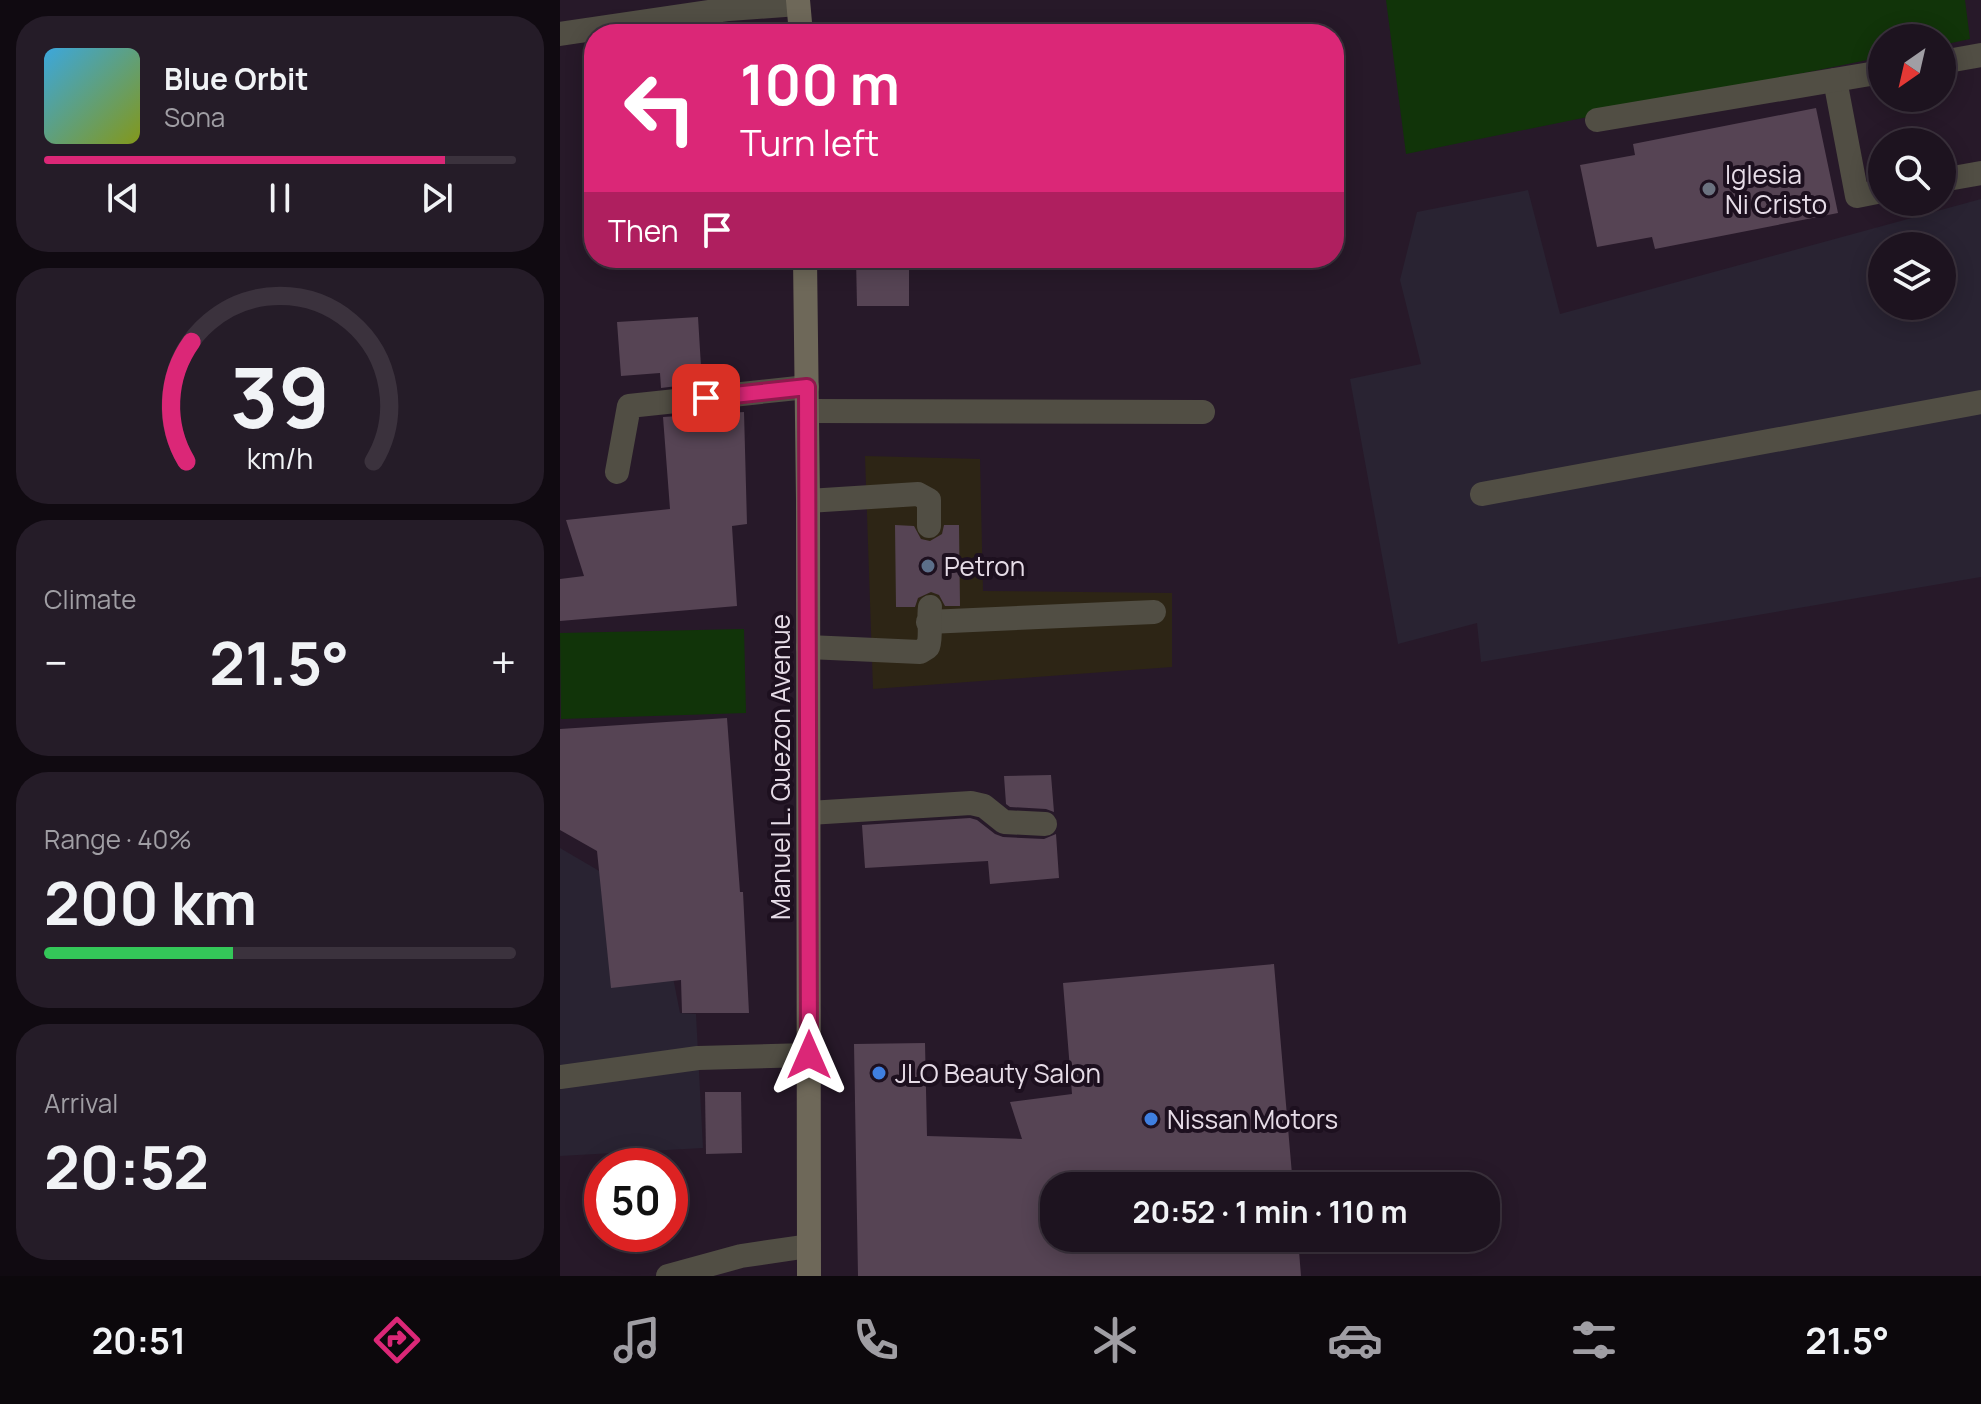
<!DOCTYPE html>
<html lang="en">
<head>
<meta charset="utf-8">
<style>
	body { margin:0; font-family:Manrope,sans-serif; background:#251c28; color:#f1f3f6; height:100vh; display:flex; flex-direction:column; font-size:30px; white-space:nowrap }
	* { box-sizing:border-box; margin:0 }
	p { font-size:26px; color:#a09ea4 }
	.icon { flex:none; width:44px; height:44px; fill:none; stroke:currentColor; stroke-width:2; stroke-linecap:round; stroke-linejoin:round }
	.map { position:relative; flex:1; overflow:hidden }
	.panel { display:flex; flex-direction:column; gap:16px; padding:16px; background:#100a11; width:560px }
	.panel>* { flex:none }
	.banner { position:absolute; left:24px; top:24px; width:760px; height:244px; border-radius:32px; box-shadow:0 4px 20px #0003,0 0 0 2px #3b323d; background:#db2777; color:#fff; overflow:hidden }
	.needle { width:52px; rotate:214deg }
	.controls { position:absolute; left:1308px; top:24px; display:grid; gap:16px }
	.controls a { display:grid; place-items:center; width:88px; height:88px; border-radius:50%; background:#1d131f; box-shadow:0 4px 20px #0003,0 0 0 2px #3b323d; font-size:40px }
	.speed { position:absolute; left:24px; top:1148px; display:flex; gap:16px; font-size:40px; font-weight:700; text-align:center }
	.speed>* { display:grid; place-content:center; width:104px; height:104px; border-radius:50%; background:#1d131f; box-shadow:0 4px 20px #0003,0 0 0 2px #3b323d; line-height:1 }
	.speed .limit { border:12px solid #d22; background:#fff; color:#111 }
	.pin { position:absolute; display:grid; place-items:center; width:68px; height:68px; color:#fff; margin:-34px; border-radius:16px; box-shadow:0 4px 12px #0006 }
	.me { position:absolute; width:88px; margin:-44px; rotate:0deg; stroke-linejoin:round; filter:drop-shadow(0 0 6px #0008) }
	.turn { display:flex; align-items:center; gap:28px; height:168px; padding:0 24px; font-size:36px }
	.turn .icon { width:104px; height:104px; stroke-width:2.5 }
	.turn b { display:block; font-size:56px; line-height:68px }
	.then { display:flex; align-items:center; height:76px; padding:0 24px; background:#0003; gap:16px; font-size:30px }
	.big { font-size:60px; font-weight:700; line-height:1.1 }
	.panel .widget { flex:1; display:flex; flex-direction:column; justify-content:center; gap:12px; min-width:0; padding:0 28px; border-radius:32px; background:#251c28 }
	.panel .dial { align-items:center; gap:0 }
	.dial svg { height:208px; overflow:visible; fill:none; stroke:#3b323d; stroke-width:7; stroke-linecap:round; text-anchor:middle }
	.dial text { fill:#f1f3f6; stroke:none }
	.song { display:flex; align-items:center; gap:24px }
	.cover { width:96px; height:96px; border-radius:12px; background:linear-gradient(135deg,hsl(200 70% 55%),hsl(70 70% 35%)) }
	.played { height:8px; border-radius:4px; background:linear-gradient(90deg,#db2777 85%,#3b323d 85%) }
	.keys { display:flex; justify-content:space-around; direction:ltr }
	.heat { display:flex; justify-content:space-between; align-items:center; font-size:44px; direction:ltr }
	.charge { height:12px; border-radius:6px; background:linear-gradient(90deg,#34c759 40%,#3b323d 0) }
	.trip { position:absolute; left:480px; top:1172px; width:460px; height:80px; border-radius:32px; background:#1d131f; box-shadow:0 4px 20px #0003,0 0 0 2px #3b323d; font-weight:700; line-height:80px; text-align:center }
	.tab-bar { display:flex; height:128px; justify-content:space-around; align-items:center; background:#0c080c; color:#a09ea4 }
	.tab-bar .icon { width:56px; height:56px }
	.tab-bar .current { color:#db2777 }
	.tab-bar b { font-size:36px; color:#f1f3f6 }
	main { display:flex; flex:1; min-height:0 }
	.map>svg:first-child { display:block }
	.commercial { fill:#2d2515 }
	.industrial { fill:#292332; fill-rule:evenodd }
	.green { fill:#113409 }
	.building { fill:#564454 }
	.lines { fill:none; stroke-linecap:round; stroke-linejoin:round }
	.service { stroke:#514e44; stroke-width:24 }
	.minor { stroke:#514e44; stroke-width:24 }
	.secondary { stroke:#6e6859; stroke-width:24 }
	.route-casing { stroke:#8e194d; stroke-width:20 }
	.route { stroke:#db2777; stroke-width:14 }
	.worship-dot { fill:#6b7280; stroke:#1d101f; stroke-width:3 }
	.service-dot { fill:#5c6f8a; stroke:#1d101f; stroke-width:3 }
	.shop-dot { fill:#3f7fe0; stroke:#1d101f; stroke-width:3 }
	.labels { text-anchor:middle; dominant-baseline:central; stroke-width:8; stroke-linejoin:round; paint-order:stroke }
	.poi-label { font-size:26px; fill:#e6dce7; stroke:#1d101f; text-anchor:start }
	.street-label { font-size:26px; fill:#e6dce7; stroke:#1d101f }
</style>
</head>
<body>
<main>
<section class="panel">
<div class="widget">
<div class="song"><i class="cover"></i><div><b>Blue Orbit</b><p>Sona</p></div></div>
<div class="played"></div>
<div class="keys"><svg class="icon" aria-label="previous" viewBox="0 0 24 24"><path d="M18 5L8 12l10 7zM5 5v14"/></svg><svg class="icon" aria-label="pause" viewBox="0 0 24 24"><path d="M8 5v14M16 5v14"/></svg><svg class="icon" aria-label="next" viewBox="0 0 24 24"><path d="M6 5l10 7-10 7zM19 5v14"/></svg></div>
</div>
<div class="widget dial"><svg viewBox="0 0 100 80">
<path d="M14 69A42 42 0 1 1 86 69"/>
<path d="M14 69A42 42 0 0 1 16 23" stroke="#db2777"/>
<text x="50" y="56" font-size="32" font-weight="700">39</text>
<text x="50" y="72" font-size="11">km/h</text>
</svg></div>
<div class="widget"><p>Climate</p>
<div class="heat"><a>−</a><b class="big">21.5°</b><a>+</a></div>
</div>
<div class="widget"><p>Range · 40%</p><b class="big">200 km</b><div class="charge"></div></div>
<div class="widget"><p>Arrival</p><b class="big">20:52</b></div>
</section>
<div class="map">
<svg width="1421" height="1276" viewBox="0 0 1421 1276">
	<rect width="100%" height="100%" fill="#271929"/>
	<!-- commercial -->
	<path class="commercial" d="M305,456L420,459L423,591L612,593V667L313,689Z"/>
	<!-- industrial -->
	<g class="industrial">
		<path d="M968,190L1000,314L1421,199V577L921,662L917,623L838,644L790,379L861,364L840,280L857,212ZM1322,246H1382V306H1322Z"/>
		<path d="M0,848L99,906L120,1013L136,1014L143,1148L0,1156Z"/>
	</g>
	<!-- green -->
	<g class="green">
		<path d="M826,0H1405L1410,39L1382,45V38H1322V57L846,154Z"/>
		<path d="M184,629L186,713L1,719L0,633Z"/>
	</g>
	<!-- building -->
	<g class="building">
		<path d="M1256,108L1278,213L1095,249L1092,237L1037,247L1020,165L1075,155L1073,144Z"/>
		<path d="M296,258H349V306H297Z"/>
		<path d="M138,317L142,383L101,388L100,373L61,376L57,322Z"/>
		<path d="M184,412L187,524L172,526L177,606L0,621V579L24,576L6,520L110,509L103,417Z"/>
		<path d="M335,525L354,526L361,539L370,541L382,534L384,525H399L400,606H385L379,595L371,592L358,598L355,607H336Z"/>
		<path d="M167,718L180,892H183L189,1013H122L121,980L51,988L37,851L0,830V729Z"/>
		<path d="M491,775L494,812L486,809L450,807L446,804L444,776Z"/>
		<path d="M410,818L417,820L435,834L443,837L484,839L496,834L499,878L430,884L428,861L305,868L302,825Z"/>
		<path d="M714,964L733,1186H494V1238H738L741,1276H298L294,1044L365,1043L367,1136L462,1139L450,1102L512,1094L503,983Z"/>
		<path d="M145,1092H181L182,1153L146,1154Z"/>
	</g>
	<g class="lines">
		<!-- service -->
		<g class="service">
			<path d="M0,34L169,9L238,4"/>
			<path d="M1382,62L1421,55"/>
			<path d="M1275,80L1297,196L1322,191"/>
			<path d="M1037,120L1322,72"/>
			<path d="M1382,180L1421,173"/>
			<path d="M247,411L643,412"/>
			<path d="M57,472L69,406L247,387"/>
			<path d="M922,494L1421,402"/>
			<path d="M248,501L358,494L369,500V526"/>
			<path d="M368,622L594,612"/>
			<path d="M248,647L360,652L368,647C372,635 368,621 370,607"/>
			<path d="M249,813L411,803L424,806L444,822L485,824"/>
			<path d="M0,1077L138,1058L249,1055"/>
		</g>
		<!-- minor -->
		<path class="minor" d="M108,1276L181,1256L249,1246"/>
		<!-- secondary -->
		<g class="secondary">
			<path d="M238,0L241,34"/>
			<path d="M245,258L248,501L249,1276"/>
		</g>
	</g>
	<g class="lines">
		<!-- route casing -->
		<g class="route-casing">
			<path id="route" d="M146,398L247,387L249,1055"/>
		</g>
		<!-- route -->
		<use href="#route" class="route"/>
	</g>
	<!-- markers -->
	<circle class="worship-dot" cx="1149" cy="189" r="8"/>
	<circle class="service-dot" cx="368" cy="566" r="8"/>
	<g class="shop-dot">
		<circle cx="319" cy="1073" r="8"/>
		<circle cx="591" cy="1119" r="8"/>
	</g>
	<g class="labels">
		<!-- poi labels -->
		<g class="poi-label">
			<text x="1165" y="174">Iglesia<tspan x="1165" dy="30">Ni Cristo</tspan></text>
			<text x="384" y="566">Petron</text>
			<text x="335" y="1073">JLO Beauty Salon</text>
			<text x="607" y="1119">Nissan Motors</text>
		</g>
		<!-- street labels -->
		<g class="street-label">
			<text transform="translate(220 767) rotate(-90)">Manuel L. Quezon Avenue</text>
		</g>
	</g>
</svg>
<div class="controls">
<a><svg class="needle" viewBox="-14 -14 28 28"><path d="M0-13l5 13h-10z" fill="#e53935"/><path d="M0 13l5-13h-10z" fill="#a09ea4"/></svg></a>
<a><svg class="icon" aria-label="search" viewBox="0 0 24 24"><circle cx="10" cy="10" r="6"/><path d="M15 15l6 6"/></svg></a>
<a><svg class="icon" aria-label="layers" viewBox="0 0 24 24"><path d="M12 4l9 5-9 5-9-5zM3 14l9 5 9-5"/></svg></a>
</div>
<div class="speed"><div class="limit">50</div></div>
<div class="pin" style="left:146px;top:398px;background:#d93025"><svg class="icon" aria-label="arrive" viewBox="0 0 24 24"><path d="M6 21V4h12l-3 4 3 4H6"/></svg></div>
<svg class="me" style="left:249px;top:1055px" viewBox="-20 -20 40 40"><path d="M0-17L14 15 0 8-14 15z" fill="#db2777" stroke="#fff" stroke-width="4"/></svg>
<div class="trip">20:52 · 1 min · 110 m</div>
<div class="banner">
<div class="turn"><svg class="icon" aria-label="left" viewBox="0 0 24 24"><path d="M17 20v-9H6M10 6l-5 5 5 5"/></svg><div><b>100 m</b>Turn left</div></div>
<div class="then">Then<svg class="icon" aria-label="arrive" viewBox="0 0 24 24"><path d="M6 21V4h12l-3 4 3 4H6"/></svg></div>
</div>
</div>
</main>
<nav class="tab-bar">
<b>20:51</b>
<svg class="icon current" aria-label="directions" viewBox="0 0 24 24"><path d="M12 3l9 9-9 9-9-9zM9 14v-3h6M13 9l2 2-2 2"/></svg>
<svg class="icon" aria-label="music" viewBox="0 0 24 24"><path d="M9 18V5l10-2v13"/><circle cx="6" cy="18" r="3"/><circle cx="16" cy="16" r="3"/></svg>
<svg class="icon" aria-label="phone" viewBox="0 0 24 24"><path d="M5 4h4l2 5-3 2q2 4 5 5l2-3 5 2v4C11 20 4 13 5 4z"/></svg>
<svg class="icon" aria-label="climate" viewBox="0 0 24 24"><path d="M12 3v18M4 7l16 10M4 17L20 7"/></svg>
<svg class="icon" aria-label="car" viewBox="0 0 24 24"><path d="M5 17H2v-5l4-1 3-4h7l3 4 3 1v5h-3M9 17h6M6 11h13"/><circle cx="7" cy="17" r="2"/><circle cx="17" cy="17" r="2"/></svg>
<svg class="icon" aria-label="filters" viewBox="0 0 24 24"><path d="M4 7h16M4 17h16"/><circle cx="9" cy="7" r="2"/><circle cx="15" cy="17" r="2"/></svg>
<b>21.5°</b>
</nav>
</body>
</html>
